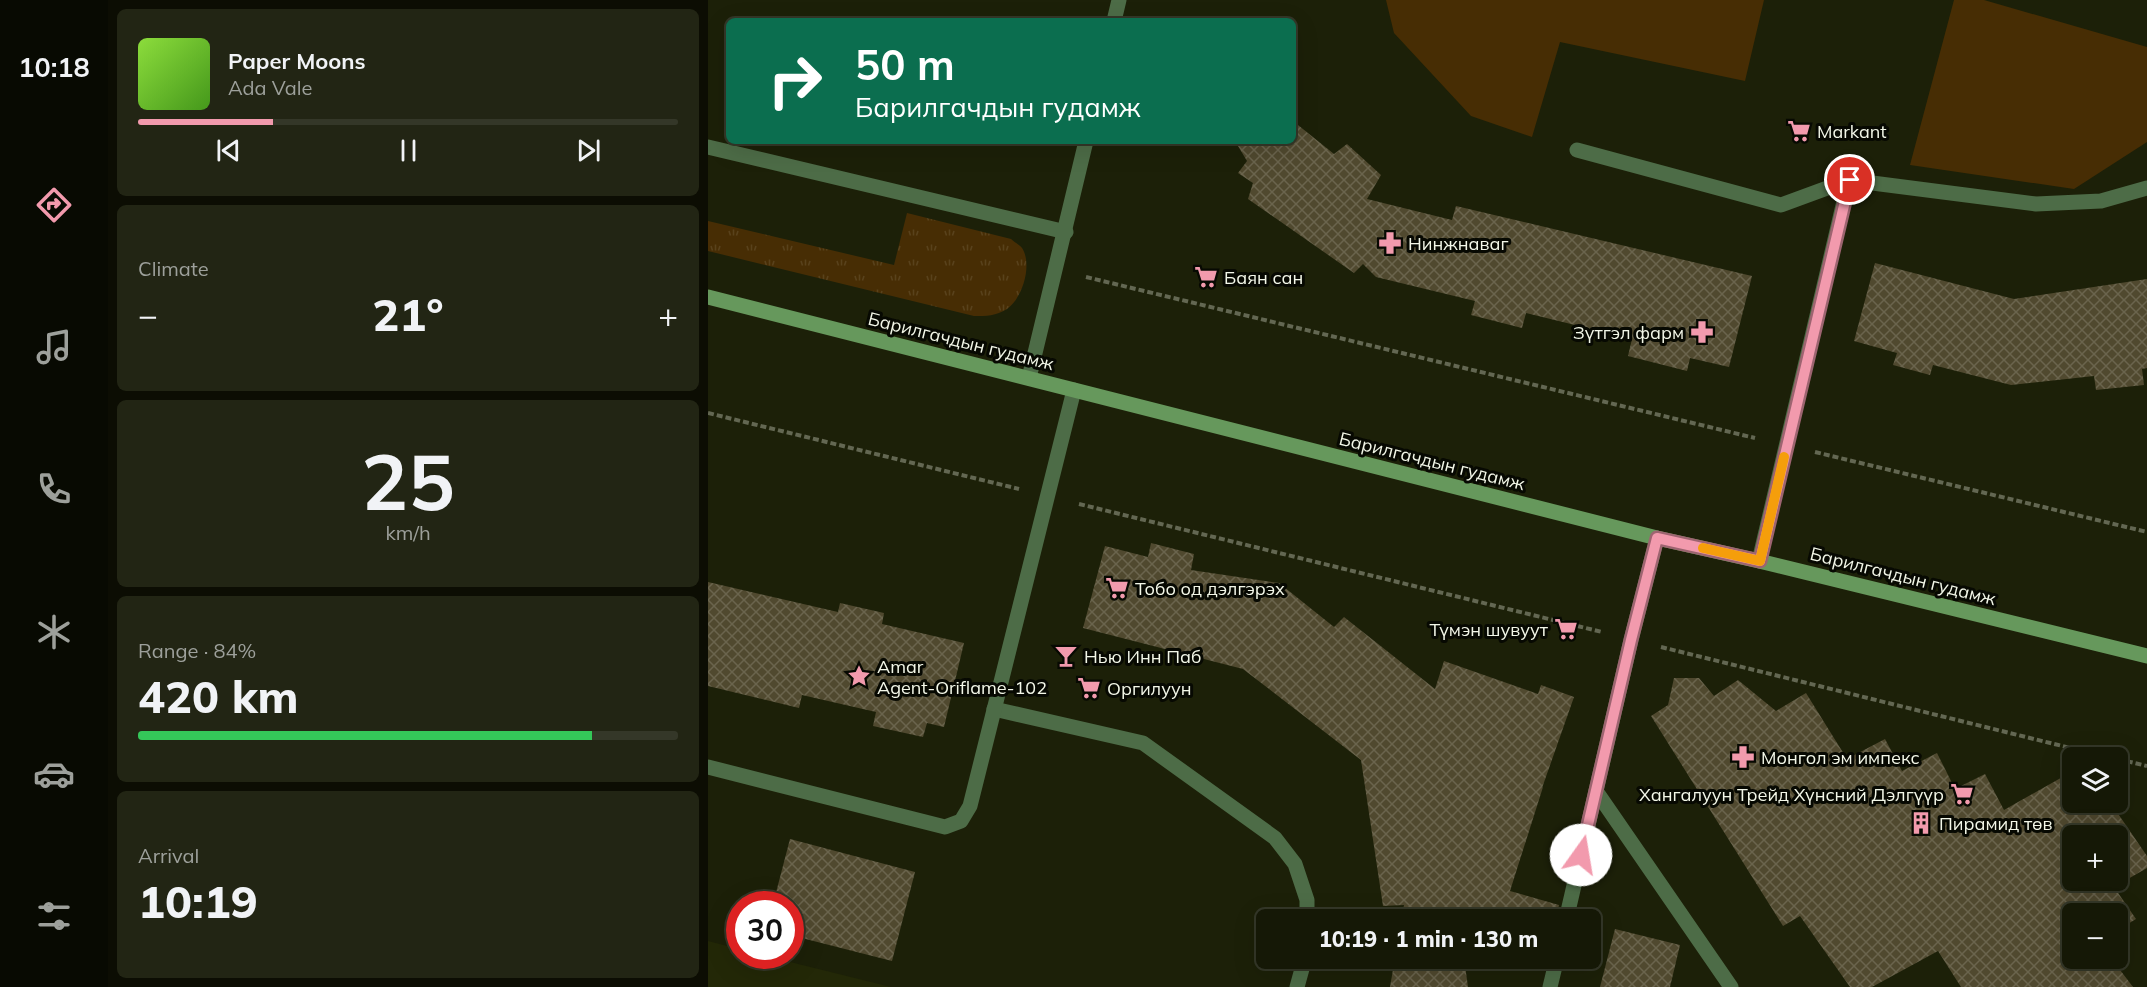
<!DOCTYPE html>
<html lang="en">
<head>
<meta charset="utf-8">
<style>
	body { margin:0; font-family:Mulish,sans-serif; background:#222514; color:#f1f3f6; height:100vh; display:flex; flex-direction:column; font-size:22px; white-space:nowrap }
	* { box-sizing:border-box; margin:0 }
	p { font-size:20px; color:#9da09b }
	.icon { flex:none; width:33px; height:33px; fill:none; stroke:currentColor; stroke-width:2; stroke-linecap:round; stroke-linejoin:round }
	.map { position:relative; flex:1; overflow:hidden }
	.drawer { display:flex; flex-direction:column; gap:9px; padding:9px; background:#0c0d03; width:600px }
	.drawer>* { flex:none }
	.banner { position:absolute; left:18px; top:18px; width:570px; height:126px; border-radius:9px; box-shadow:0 6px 24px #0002,0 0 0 2px #343728; background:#0b6e4f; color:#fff; overflow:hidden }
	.fabs { position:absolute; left:1354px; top:747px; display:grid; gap:12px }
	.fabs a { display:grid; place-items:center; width:66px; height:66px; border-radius:9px; background:#151806; box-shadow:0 6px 24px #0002,0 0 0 2px #343728; font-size:30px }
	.speed { position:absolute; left:18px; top:891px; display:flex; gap:12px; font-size:30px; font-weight:700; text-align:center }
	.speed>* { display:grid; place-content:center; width:78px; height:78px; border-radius:50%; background:#151806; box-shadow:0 6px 24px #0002,0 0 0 2px #343728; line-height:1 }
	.speed .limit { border:9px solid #d22; background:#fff; color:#111 }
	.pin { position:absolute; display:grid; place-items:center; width:51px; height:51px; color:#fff; margin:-26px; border:3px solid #fff; border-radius:50%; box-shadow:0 2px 6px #0007 }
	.me { position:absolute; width:66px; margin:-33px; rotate:13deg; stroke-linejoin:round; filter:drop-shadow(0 0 4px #0008) }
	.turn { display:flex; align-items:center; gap:21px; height:126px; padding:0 30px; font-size:27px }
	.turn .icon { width:78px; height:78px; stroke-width:2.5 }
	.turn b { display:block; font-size:42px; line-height:51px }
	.big { font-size:45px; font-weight:800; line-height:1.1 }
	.drawer .widget { flex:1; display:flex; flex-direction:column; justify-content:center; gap:9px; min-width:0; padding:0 21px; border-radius:9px; background:#222514 }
	.drawer .dial { align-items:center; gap:0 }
	.dial b { font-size:78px; line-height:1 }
	.song { display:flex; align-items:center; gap:18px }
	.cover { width:72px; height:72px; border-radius:9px; background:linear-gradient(135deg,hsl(90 70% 55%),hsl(100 70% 35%)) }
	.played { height:6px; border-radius:3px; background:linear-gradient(90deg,#f29aad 25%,#343728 25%) }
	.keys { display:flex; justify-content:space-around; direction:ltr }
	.heat { display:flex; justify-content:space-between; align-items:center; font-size:33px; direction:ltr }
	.charge { height:9px; border-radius:4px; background:linear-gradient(90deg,#34c759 84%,#343728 0) }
	.trip { position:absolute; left:548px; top:909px; width:345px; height:60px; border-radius:9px; background:#151806; box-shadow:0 6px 24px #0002,0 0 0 2px #343728; font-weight:800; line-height:60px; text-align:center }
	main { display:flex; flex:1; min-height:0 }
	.tab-bar { display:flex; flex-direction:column; width:108px; justify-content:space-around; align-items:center; background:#080a02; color:#9da09b }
	.tab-bar .icon { width:42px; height:42px }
	.tab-bar .active { color:#f29aad }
	.tab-bar b { font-size:27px; color:#f1f3f6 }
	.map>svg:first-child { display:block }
	.built { fill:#232807 }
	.grass { fill:url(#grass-tufts) }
	.green { fill:#472d04 }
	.building { fill:url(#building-cross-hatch); fill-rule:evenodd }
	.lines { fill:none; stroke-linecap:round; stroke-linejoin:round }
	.path { stroke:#636752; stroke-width:4; stroke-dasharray:6 3; stroke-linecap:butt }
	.lane { stroke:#4d6c47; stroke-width:15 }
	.street { stroke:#4d6c47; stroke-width:15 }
	.secondary { stroke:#66985c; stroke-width:15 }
	.route-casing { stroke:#9d6470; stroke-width:15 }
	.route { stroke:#f29aad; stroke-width:10 }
	.slow { stroke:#f59e0b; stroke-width:10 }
	.labels { text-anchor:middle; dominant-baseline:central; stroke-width:6; stroke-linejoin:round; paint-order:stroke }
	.poi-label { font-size:18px; fill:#f3f7e8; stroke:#070902; text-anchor:start }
	.street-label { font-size:18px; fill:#f3f7e8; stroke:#070902 }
</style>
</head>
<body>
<main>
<nav class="tab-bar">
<b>10:18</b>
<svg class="icon active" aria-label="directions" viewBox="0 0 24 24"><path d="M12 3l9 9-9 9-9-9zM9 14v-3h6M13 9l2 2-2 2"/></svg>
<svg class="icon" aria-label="music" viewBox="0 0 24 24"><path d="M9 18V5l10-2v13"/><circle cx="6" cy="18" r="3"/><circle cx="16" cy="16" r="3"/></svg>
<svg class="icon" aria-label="phone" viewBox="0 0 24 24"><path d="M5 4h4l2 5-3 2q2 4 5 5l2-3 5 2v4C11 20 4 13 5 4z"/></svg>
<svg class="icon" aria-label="climate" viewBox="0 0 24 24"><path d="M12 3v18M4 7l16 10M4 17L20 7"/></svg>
<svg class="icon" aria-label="car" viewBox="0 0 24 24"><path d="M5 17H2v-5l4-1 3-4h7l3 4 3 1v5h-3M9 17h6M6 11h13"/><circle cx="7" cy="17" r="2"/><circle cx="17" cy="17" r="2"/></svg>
<svg class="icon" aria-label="filters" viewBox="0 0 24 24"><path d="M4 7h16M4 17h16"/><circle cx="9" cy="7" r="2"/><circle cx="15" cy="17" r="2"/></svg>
</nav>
<section class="drawer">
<div class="widget">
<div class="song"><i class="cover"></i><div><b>Paper Moons</b><p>Ada Vale</p></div></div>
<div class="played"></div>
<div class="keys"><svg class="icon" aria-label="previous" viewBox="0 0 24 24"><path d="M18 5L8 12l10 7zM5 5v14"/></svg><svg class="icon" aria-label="pause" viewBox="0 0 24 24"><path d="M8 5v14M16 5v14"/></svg><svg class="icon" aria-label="next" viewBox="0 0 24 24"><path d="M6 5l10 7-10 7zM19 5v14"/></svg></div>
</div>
<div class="widget"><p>Climate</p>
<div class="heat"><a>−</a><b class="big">21°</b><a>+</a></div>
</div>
<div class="widget dial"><b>25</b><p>km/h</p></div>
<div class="widget"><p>Range · 84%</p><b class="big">420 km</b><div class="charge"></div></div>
<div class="widget"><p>Arrival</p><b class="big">10:19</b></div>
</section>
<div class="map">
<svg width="1439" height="987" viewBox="0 0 1439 987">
	<defs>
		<pattern id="grass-tufts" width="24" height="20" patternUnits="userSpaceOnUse" patternTransform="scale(1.5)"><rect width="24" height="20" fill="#472d04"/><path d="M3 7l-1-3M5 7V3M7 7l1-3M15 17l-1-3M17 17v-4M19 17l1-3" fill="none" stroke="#59421c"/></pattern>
		<pattern id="building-cross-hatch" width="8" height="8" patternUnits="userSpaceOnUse" patternTransform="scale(1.5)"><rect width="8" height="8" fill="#50492f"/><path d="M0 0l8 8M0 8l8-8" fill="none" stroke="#6a644d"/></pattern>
	</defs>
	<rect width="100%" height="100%" fill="#1c2008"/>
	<!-- built -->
	<path class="built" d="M0,941L31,949L32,956H58L183,987H0Z"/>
	<!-- grass -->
	<path class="grass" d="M199,213L303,239C306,242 312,245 314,248C325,265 314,299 299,309C288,316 278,316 266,316L0,251V221L186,265Z"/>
	<!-- green -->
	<g class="green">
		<path d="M678,0H1056L1037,81L852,42L824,137L763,116L686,33Z"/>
		<path d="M1246,0H1276L1439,47V142L1366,189L1202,165Z"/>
	</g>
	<!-- building -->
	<g class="building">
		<path d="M585,121L626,154L639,144L673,175L659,199L744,220L748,206L1044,276L1021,367L982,358L979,371L920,356L924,339L818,313L814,328L763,315L767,301L668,277L655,264L646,273L540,199L545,183L530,173L539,161L527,141H585Z"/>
		<path d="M1167,263L1306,299L1439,279V368L1434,369L1436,385L1388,390L1386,376L1303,385L1225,365L1222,375L1185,365L1189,353L1146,341Z"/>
		<path d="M443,543L486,554L483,570L571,583L626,627L636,617L727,689L736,661L830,694L833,685L866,697L834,788L835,787L802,891L851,905L848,920H693L696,905L675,906L653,760L535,669L375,628L397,546L440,557Z"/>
		<path d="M0,582L130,612L132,603L176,613L174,624L256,643L236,727L219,723L215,737L165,726L168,712L94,695L91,708L0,686Z"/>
		<path d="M966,678H991L1006,696L1030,680L1068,711L1098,693L1139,759L1177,739L1194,771L1229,753L1247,789L1277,774L1296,810L1358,775L1365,787V802H1402L1439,856V868L1406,887L1428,919L1410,930V914H1365V958H1403L1425,987H1253L1230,951L1164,987H1142L1092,916L1075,926L943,716L960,705ZM1365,836H1410V880H1365Z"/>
		<path d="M82,839L207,872L184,961L82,935V904H65Z"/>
		<path d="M907,929L972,945L962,987H892Z"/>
		<path d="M687,958H756L760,987H682Z"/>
	</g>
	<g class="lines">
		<!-- path -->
		<g class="path">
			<path d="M378,277L1047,438"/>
			<path d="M0,413L311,489"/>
			<path d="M1107,452L1439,532"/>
			<path d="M371,504L894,632"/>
			<path d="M953,647L1403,758"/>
			<path d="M1410,759L1439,766"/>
		</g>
		<!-- lane -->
		<g class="lane">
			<path d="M0,147L358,232"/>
			<path d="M869,150L1073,205L1141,180"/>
			<path d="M888,791L1023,987"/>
		</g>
		<!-- street -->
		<g class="street">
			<path d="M406,21L411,0"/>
			<path d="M321,378L378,141"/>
			<path d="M1051,561L1141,180L1328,204L1393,201L1439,188"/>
			<path d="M286,709L435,743L567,838L587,864L599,900V920"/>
			<path d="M0,767L237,827L253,821L262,806L366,390"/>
			<path d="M858,920L923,640L949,538"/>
			<path d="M589,987L597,958"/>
			<path d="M842,987L849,958"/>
		</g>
		<!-- secondary -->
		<path class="secondary" d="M0,297L949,538L1051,561L1439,656"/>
	</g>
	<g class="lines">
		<!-- route casing -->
		<g class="route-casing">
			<path id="route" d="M873,855L923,640L949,538L1052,561L1142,180"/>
		</g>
		<!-- route -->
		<use href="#route" class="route"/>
		<!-- slow -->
		<path class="slow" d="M995,548L1052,561L1076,457"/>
	</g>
	<!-- icons -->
	<defs>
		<g id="supermarket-bare" transform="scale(1.8)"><path d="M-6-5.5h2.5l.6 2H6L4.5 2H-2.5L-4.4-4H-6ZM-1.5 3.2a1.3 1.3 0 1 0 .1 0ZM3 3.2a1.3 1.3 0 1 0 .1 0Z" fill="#f29aad" stroke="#070902" stroke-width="2.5" paint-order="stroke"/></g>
		<g id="pharmacy-bare" transform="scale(1.8)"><path d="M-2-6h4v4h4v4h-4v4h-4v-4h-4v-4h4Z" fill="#f29aad" stroke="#070902" stroke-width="2.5" paint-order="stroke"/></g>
		<g id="bar-bare" transform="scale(1.8)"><path d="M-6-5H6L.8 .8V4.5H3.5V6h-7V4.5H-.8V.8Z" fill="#f29aad" stroke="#070902" stroke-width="2.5" paint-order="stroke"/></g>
		<g id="sight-bare" transform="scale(1.8)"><path d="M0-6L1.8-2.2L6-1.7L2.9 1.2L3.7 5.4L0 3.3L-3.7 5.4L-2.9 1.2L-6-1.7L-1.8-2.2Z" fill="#f29aad" stroke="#070902" stroke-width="2.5" paint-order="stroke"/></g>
		<g id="building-bare" transform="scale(1.8)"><path d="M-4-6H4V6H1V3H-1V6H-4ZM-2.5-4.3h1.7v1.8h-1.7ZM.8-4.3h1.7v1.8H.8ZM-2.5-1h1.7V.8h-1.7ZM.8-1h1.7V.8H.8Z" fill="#f29aad" stroke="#070902" stroke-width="2.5" paint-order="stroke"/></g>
	</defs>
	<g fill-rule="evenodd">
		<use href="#supermarket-bare" x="1091" y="131"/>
		<use href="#pharmacy-bare" x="682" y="243"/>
		<use href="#supermarket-bare" x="498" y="277"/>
		<use href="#pharmacy-bare" x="994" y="332"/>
		<use href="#supermarket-bare" x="409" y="588"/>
		<use href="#supermarket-bare" x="858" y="629"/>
		<use href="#bar-bare" x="358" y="656"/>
		<use href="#sight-bare" x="151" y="676"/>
		<use href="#supermarket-bare" x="381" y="688"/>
		<use href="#pharmacy-bare" x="1035" y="757"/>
		<use href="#supermarket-bare" x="1254" y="794"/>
		<use href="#building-bare" x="1213" y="823"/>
	</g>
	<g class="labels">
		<!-- poi labels -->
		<g class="poi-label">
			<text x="1109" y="131">Markant</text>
			<text x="700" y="243">Нинжнаваг</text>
			<text x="516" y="277">Баян сан</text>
			<text x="976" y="332" text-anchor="end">Зүтгэл фарм</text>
			<text x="427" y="588">Тобо од дэлгэрэх</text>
			<text x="840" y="629" text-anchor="end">Түмэн шувуут</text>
			<text x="376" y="656">Нью Инн Паб</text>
			<text x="169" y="666">Amar<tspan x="169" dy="21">Agent-Oriflame-102</tspan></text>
			<text x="399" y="688">Оргилуун</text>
			<text x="1053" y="757">Монгол эм импекс</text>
			<text x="1236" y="794" text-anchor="end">Хангалуун Трейд Хүнсний Дэлгүүр</text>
			<text x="1231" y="823">Пирамид төв</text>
		</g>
		<!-- street labels -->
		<g class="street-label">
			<text transform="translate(253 341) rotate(14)">Барилгачдын гудамж</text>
			<text transform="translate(724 461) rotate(14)">Барилгачдын гудамж</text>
			<text transform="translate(1195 576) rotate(14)">Барилгачдын гудамж</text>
		</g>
	</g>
</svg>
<div class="fabs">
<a><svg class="icon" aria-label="layers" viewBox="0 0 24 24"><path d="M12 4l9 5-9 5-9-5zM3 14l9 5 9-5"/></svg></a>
<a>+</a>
<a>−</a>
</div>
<div class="speed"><div class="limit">30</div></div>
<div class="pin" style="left:1142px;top:180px;background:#d93025"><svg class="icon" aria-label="arrive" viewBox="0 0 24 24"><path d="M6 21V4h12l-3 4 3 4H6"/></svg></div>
<svg class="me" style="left:873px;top:855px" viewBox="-20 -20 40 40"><circle r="19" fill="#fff"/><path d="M0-13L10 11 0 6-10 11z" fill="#f29aad"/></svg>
<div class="trip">10:19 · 1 min · 130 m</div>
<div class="banner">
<div class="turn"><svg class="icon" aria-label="right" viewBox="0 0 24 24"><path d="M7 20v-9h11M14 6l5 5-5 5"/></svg><div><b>50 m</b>Барилгачдын гудамж</div></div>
</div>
</div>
</main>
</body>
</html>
